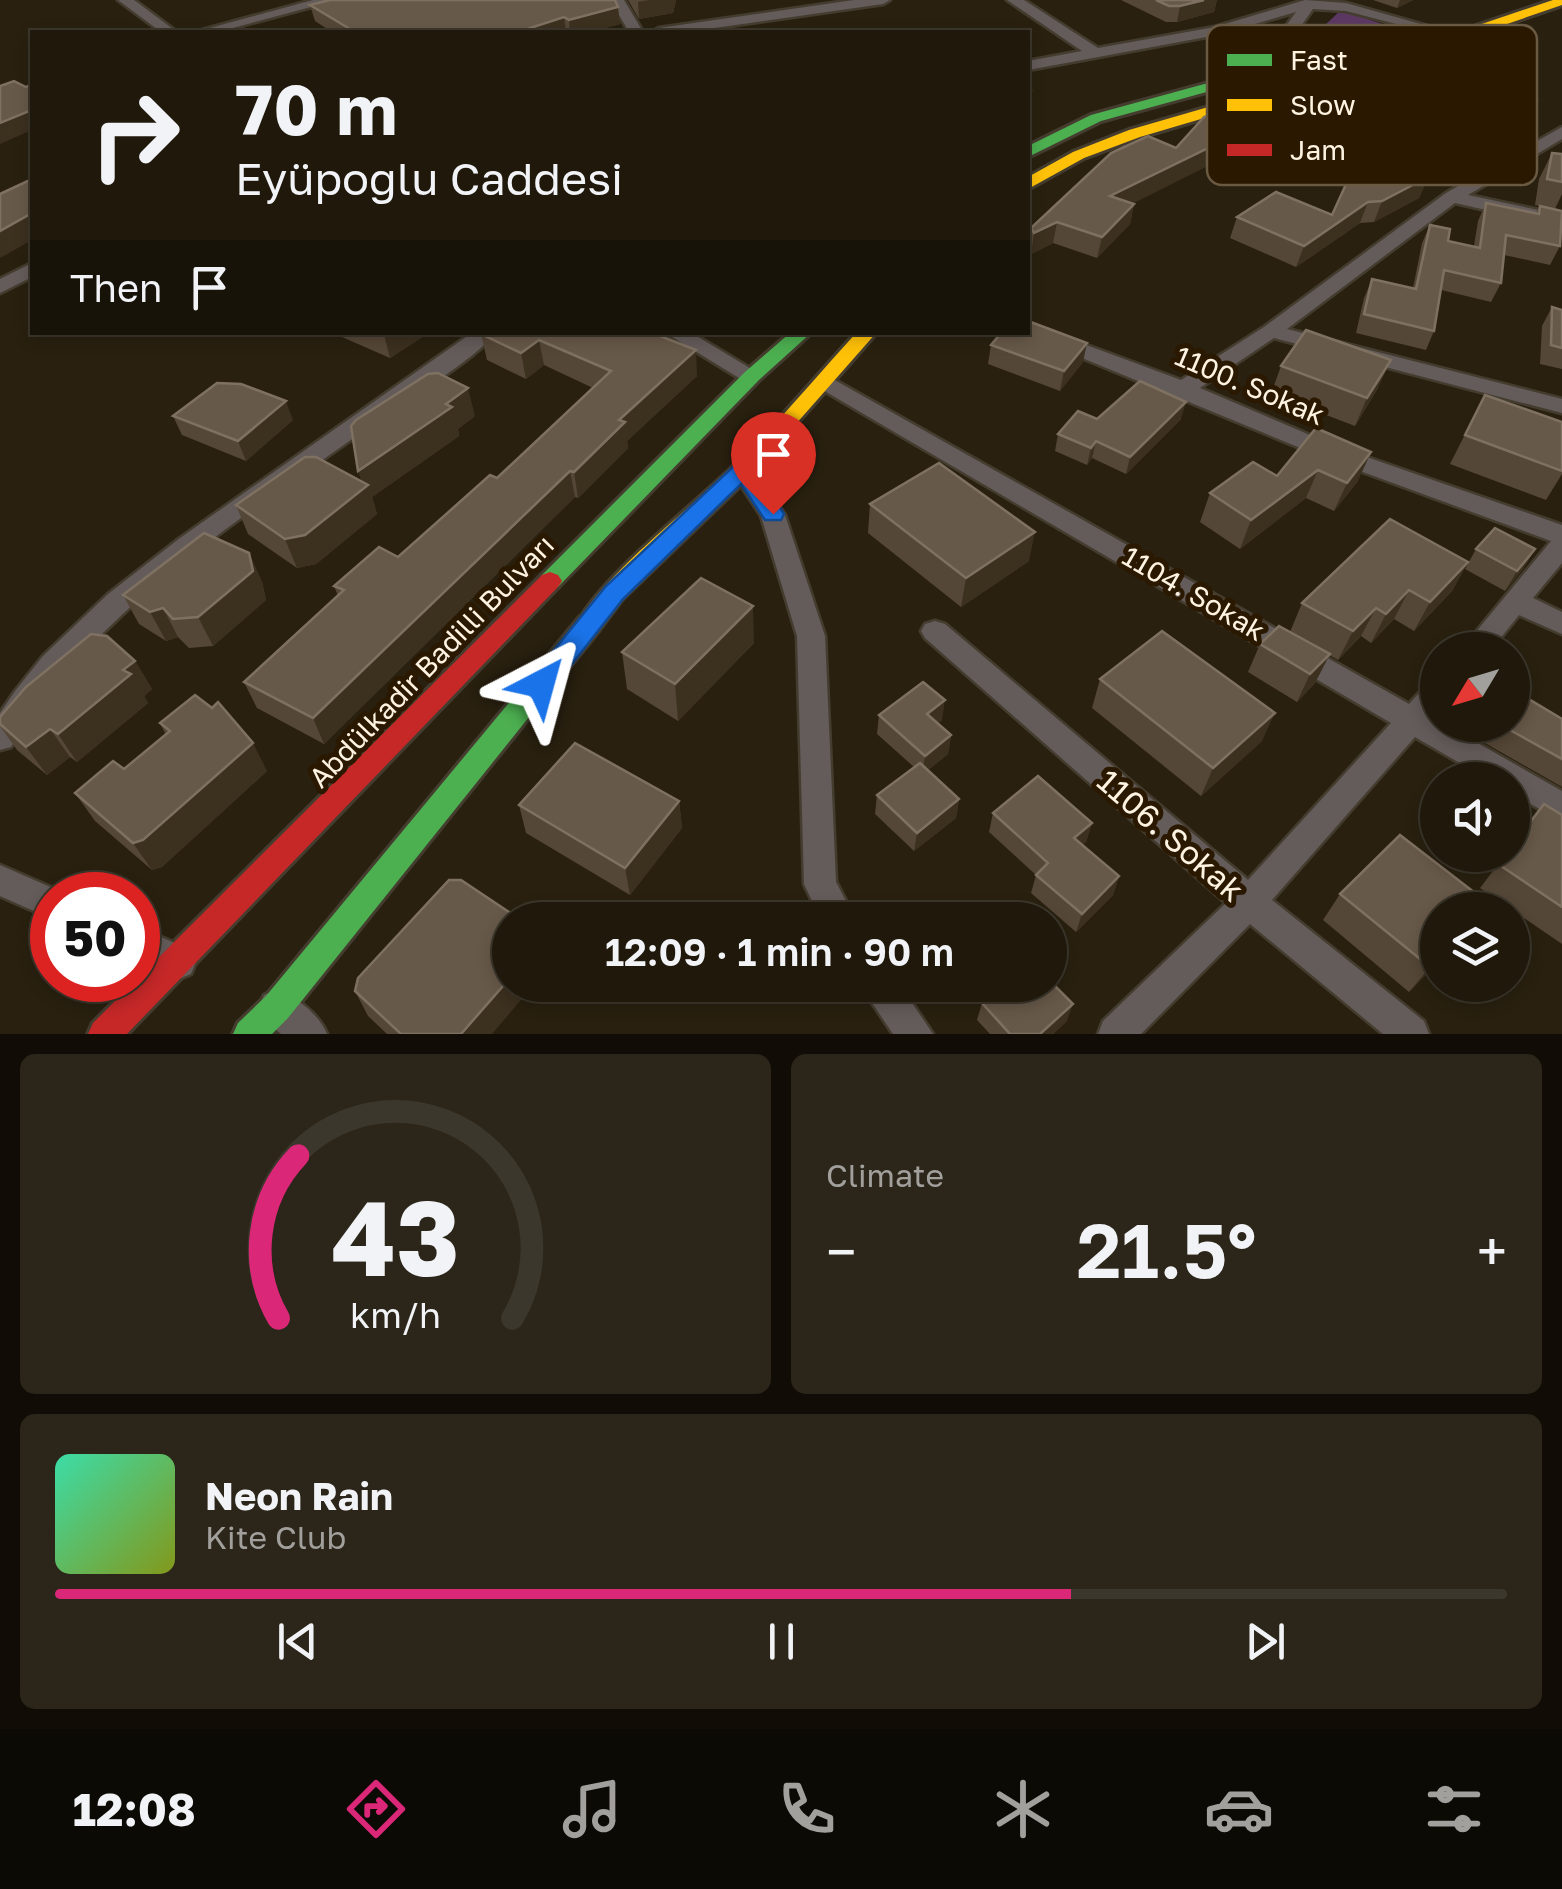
<!DOCTYPE html>
<html lang="en">
<head>
<meta charset="utf-8">
<style>
	body { margin:0; font-family:"Golos Text",sans-serif; background:#2c2519; color:#f1f3f6; height:100vh; display:flex; flex-direction:column; font-size:38px; white-space:nowrap }
	* { box-sizing:border-box; margin:0 }
	p { font-size:32px; color:#a1a09d }
	.icon { flex:none; width:55px; height:55px; fill:none; stroke:currentColor; stroke-width:2; stroke-linecap:round; stroke-linejoin:round }
	.map { position:relative; height:1034px; overflow:hidden }
	.details { display:flex; flex-direction:column; gap:20px; padding:20px; background:#110d06; flex:1 }
	.details>* { flex:none }
	.hud { position:absolute; left:30px; top:30px; width:1000px; height:305px; border-radius:0px; box-shadow:0 5px 15px #0003,0 0 0 2px #3c372c; background:#1f180b; color:#f1f3f6; overflow:hidden }
	.needle { width:65px; rotate:232deg }
	.tools { position:absolute; left:1420px; top:632px; display:grid; gap:20px }
	.tools a { display:grid; place-items:center; width:110px; height:110px; border-radius:50%; background:#1f180b; box-shadow:0 5px 15px #0003,0 0 0 2px #3c372c; font-size:50px }
	.speed { position:absolute; left:30px; top:872px; display:flex; gap:20px; font-size:50px; font-weight:700; text-align:center }
	.speed>* { display:grid; place-content:center; width:130px; height:130px; border-radius:50%; background:#1f180b; box-shadow:0 5px 15px #0003,0 0 0 2px #3c372c; line-height:1 }
	.speed .limit { border:15px solid #d22; background:#fff; color:#111 }
	.pin { position:absolute; display:grid; place-items:center; width:85px; height:85px; color:#fff; margin:-102px -42px; border-radius:50% 50% 50% 0; rotate:-45deg; box-shadow:0 0 10px #0007 }
	.pin .icon { rotate:45deg }
	.me { position:absolute; width:110px; margin:-55px; rotate:39deg; stroke-linejoin:round; filter:drop-shadow(0 0 8px #0008) }
	.turn { display:flex; align-items:center; gap:35px; height:210px; padding:0 40px; font-size:45px }
	.turn .icon { width:130px; height:130px; stroke-width:2.5 }
	.turn b { display:block; font-size:70px; line-height:85px }
	.then { display:flex; align-items:center; height:95px; padding:0 40px; background:#0003; gap:20px; font-size:38px }
	.big { font-size:75px; font-weight:600; line-height:1.1 }
	.details .tile { flex:1; display:flex; flex-direction:column; justify-content:center; gap:15px; min-width:0; padding:0 35px; border-radius:15px; background:#2c2519 }
	.details .dial { align-items:center; gap:0 }
	.dial svg { height:260px; overflow:visible; fill:none; stroke:#3c372c; stroke-width:7; stroke-linecap:round; text-anchor:middle }
	.dial text { fill:#f1f3f6; stroke:none }
	.song { display:flex; align-items:center; gap:30px }
	.cover { width:120px; height:120px; border-radius:15px; background:linear-gradient(135deg,hsl(160 70% 55%),hsl(70 70% 35%)) }
	.played { height:10px; border-radius:5px; background:linear-gradient(90deg,#db2777 70%,#3c372c 70%) }
	.keys { display:flex; justify-content:space-around; direction:ltr }
	.heat { display:flex; justify-content:space-between; align-items:center; font-size:55px; direction:ltr }
	.details .tiles { flex:1; display:grid; gap:20px; grid-template-columns:1fr 1fr }
	.tile:last-child { grid-column:span 2 }
	.trip { position:absolute; left:492px; top:902px; width:575px; height:100px; border-radius:50px; background:#1f180b; box-shadow:0 5px 15px #0003,0 0 0 2px #3c372c; font-weight:600; line-height:100px; text-align:center }
	.tab-bar { display:flex; height:160px; justify-content:space-around; align-items:center; background:#0c0a04; color:#a1a09d }
	.tab-bar .icon { width:70px; height:70px }
	.tab-bar .active { color:#db2777 }
	.tab-bar b { font-size:45px; color:#f1f3f6 }
	.map>svg:first-child { display:block }
	.green { fill:#5a3862 }
	.lines { fill:none; stroke-linecap:round; stroke-linejoin:round }
	.street-casing { stroke:#443d2f; stroke-width:5 }
	.fast-casing { stroke:#443d2f; stroke-width:6 }
	.slow-casing { stroke:#443d2f; stroke-width:6 }
	.jam-casing { stroke:#443d2f; stroke-width:6 }
	.street { fill:#645c5a; fill-rule:evenodd }
	.fast { fill:#4caf50; fill-rule:evenodd }
	.slow { fill:#ffc107; fill-rule:evenodd }
	.jam { fill:#c62828; fill-rule:evenodd }
	.wall { fill:#554737 }
	.shaded-wall { fill:#3c301f }
	.building { fill:#675949; stroke:#7f7161; stroke-width:2.5 }
	.route { fill:#1a73e8; stroke:#114b97; stroke-width:2.5 }
	.labels { text-anchor:middle; dominant-baseline:central; stroke-width:10; stroke-linejoin:round; paint-order:stroke }
	.street-label { font-size:28px; fill:#fef2e1; stroke:#2a1900 }
	.near-street-label { font-size:32px; fill:#fef2e1; stroke:#2a1900 }
	.key { fill:#2a1900; stroke:#6a5a44; stroke-width:2.5 }
	.key-label { font-size:28px; fill:#fef2e1 }
</style>
</head>
<body>
<div class="map">
<svg width="1562" height="1034" viewBox="0 0 1562 1034">
	<rect width="100%" height="100%" fill="#29200f"/>
	<!-- green -->
	<path class="green" d="M1341,10L1391,27L1290,58Z"/>
	<g class="lines">
		<!-- street casing -->
		<g class="street-casing">
			<g id="street">
				<path d="M118,0H134L177,32H161Z"/>
				<path d="M313,0H337L218,32H195Z"/>
				<path d="M610,0H624L643,32H629Z"/>
				<path d="M854,0H890L883,4L686,32H652L659,28Z"/>
				<path d="M1007,0H1024L1098,48L1215,27L1305,0L1346,3L1438,29L1431,33L1346,11L1313,9L1266,75L1261,77L1253,72L1296,12L1217,35L1028,70V61L1082,51Z"/>
				<path d="M1562,127V139L1468,195L1562,215V227L1455,203L1287,329L1562,399V413L1274,338L1200,388L1338,447L1562,525V563L1533,598L1562,612V634L1519,615L1491,650H1461L1551,541L1322,457L1019,332H1028V324L1035,326L1181,380L1264,327L1446,193Z"/>
				<path d="M32,263V277L0,293V279Z"/>
				<path d="M473,332H497C469,364 416,393 380,419C246,516 100,604 11,747L0,750V713L15,691L43,656L108,594L180,538Z"/>
				<path d="M664,332H690L763,376L752,383L744,381Z"/>
				<path d="M824,374L1409,704L1428,683L1438,680V711L1432,717L1438,725H1446L1562,791V821L1512,794V780H1489L1415,737L1272,900L1424,1021L1429,1034H1383L1250,924L1141,1034H1098L1103,1021L1226,903L925,638L921,631L925,624L935,621L945,624L1248,880L1391,723L816,386L813,381Z"/>
				<path d="M743,462L751,464L785,515L825,636L836,882L856,920H821L804,884L797,636L761,516L731,470Z"/>
				<path d="M0,865L64,893L52,895V919L0,896Z"/>
				<path d="M138,927L191,950L196,962L191,974L179,979L138,960Z"/>
				<path d="M860,985H900L933,1034H893Z"/>
				<path d="M277,989C297,998 319,1014 327,1034H281L264,1019L259,1007L264,995Z"/>
			</g>
		</g>
		<!-- fast casing -->
		<g class="fast-casing">
			<g id="fast">
				<path d="M1318,53L1325,57L1323,60L1101,121L1028,157V146L1091,115Z"/>
				<path d="M791,332H812L759,380L558,587H542L538,581L542,575L745,372Z"/>
				<path d="M589,615L598,617L601,624L598,631L288,1018L272,1034H233L238,1023L266,996L580,617Z"/>
			</g>
		</g>
		<!-- slow casing -->
		<g class="slow-casing">
			<g id="slow">
				<path d="M1553,0H1562V5L1411,57L1140,137L1084,158L1028,189V177L1073,152L1129,130L1402,51Z"/>
				<path d="M857,332H877L751,475L622,599L598,631H580L577,624C605,573 689,510 733,467C776,425 816,377 857,332Z"/>
			</g>
		</g>
		<!-- jam casing -->
		<g class="jam-casing">
			<path id="jam" d="M550,572L558,575L562,581L558,587L127,1034H88L93,1023L542,575Z"/>
		</g>
		<!-- street -->
		<use href="#street" class="street"/>
		<!-- fast -->
		<use href="#fast" class="fast"/>
		<!-- slow -->
		<use href="#slow" class="slow"/>
		<!-- jam -->
		<use href="#jam" class="jam"/>
	</g>
	<!-- wall -->
	<g class="wall">
		<path d="M615,0L620,24L589,32H332L315,21L310,5Z"/>
		<path d="M628,0H676L673,13L639,19Z"/>
		<path d="M1121,0H1217L1214,12L1177,22H1166Z"/>
		<path d="M1373,0H1413L1397,8Z"/>
		<path d="M1376,91L1369,110L1229,155L1133,203L1134,204L1130,224L1097,258L1053,243L1031,254L1028,249L1031,228L1176,148L1276,117Z"/>
		<path d="M1457,111L1527,120L1500,141L1490,137L1453,160L1433,153L1428,177L1419,198L1374,222L1360,223L1296,267L1230,238L1237,217L1332,215L1409,144L1406,142L1414,122Z"/>
		<path d="M1552,153L1562,154V194L1555,209L1560,246L1550,265L1504,255L1501,283L1491,302L1441,290L1434,331L1426,350L1356,333L1364,298L1372,279L1413,288L1422,243L1430,225L1448,241L1474,246L1478,221L1486,203L1536,213L1540,206L1535,205L1539,179Z"/>
		<path d="M1552,307L1562,310V369L1540,364L1542,326Z"/>
		<path d="M341,332H430L390,358L342,337Z"/>
		<path d="M650,332L697,376L627,441L628,448L578,498L575,497L324,744L257,708L244,682L338,596L334,586L398,557L497,478L593,388L544,365L526,379L487,360L481,334Z"/>
		<path d="M991,345L1083,362L1060,391L988,364Z"/>
		<path d="M1281,366L1378,388L1355,426L1271,394Z"/>
		<path d="M1485,395L1562,422V474L1546,500L1450,464Z"/>
		<path d="M173,416L293,420L246,461L182,435Z"/>
		<path d="M475,416L458,429L459,436L372,497L377,514L316,564L297,568L248,534L236,505L362,482Z"/>
		<path d="M1097,419H1181L1126,474L1092,458L1087,465L1055,451L1058,434Z"/>
		<path d="M1316,428L1358,481L1334,511L1306,498L1240,549L1200,522L1210,493L1277,476Z"/>
		<path d="M870,504L1029,561L961,607L868,533Z"/>
		<path d="M1476,549H1535L1523,569L1505,591L1465,569Z"/>
		<path d="M249,553L262,582L266,600L213,646L189,648L178,637L166,641L139,624L123,595Z"/>
		<path d="M1468,562L1452,591L1414,631L1394,619L1371,643L1361,636L1338,660L1329,655L1315,683L1297,702L1248,672L1260,644L1290,632L1302,603Z"/>
		<path d="M754,643L678,721L627,689L622,652Z"/>
		<path d="M135,661L152,689L144,696L148,703L77,762L70,757L47,775L17,750L0,726V717Z"/>
		<path d="M1100,679L1262,741L1201,796L1092,708Z"/>
		<path d="M879,715L942,720L938,723L951,735L948,754L928,770L959,799L956,818L914,851L875,814L877,795L914,767L877,734Z"/>
		<path d="M1562,719V787L1462,730L1465,725H1512Z"/>
		<path d="M160,723L267,771L162,867L152,870L95,821L75,793L124,769L166,735Z"/>
		<path d="M679,801L682,828L630,895L526,833L519,805Z"/>
		<path d="M993,813L1092,823L1086,842L1082,845L1119,876L1113,895L1076,932L1031,893L1036,875L989,832Z"/>
		<path d="M1562,815V944L1480,888L1505,855Z"/>
		<path d="M1340,894L1438,962L1409,992L1323,920Z"/>
		<path d="M355,991L492,1034H387L368,1016Z"/>
		<path d="M982,1003L1067,1021L1053,1034H990L977,1020Z"/>
	</g>
	<!-- shaded-wall -->
	<g class="shaded-wall">
		<path d="M649,0H676L673,13L639,19L638,2Z"/>
		<path d="M1204,0H1217L1214,12L1177,22L1180,6Z"/>
		<path d="M1400,0H1413L1397,8Z"/>
		<path d="M618,7L620,24L589,32H570L569,20Z"/>
		<path d="M564,17L566,32H518Z"/>
		<path d="M1033,89L1030,105L1028,107V91Z"/>
		<path d="M1376,91L1369,110L1229,155L1106,217L1110,196L1235,135Z"/>
		<path d="M1536,100L1527,120L1500,141L1509,120Z"/>
		<path d="M32,110V130L0,144V123Z"/>
		<path d="M1499,117L1490,137L1453,160L1462,140Z"/>
		<path d="M1428,177L1419,198L1374,222L1382,201Z"/>
		<path d="M1368,202L1360,223L1296,267L1304,246Z"/>
		<path d="M1134,204L1130,224L1097,258L1102,237Z"/>
		<path d="M32,213V240L0,258V231Z"/>
		<path d="M1057,222L1053,243L1031,254L1034,233Z"/>
		<path d="M388,332H430L390,358L384,335Z"/>
		<path d="M539,340L544,365L526,379L521,353Z"/>
		<path d="M1087,343L1083,362L1060,391L1064,371Z"/>
		<path d="M696,350L697,376L627,441L628,448L578,498L574,472L619,420Z"/>
		<path d="M1391,360L1378,388L1355,426L1367,398Z"/>
		<path d="M468,388L475,416L458,429L459,436L372,497L377,514L316,564L297,568L285,539L364,489L358,471Z"/>
		<path d="M286,401L293,420L246,461L238,441Z"/>
		<path d="M1186,402L1181,419L1126,474L1130,457Z"/>
		<path d="M1096,441L1092,458L1087,465L1091,448Z"/>
		<path d="M1371,452L1358,481L1334,511L1347,483Z"/>
		<path d="M1318,470L1306,498L1240,549L1251,520Z"/>
		<path d="M570,471L575,497L324,744L313,718Z"/>
		<path d="M1035,532L1029,561L961,607L966,578Z"/>
		<path d="M1535,549L1523,569L1505,591L1517,571Z"/>
		<path d="M249,553L262,582L266,600L213,646L198,617Z"/>
		<path d="M1468,562L1452,591L1414,631L1430,602Z"/>
		<path d="M1409,590L1394,619L1371,643L1386,614Z"/>
		<path d="M753,606L754,643L678,721L675,684Z"/>
		<path d="M163,608L178,637L166,641L150,612Z"/>
		<path d="M1376,608L1361,636L1338,660L1353,631Z"/>
		<path d="M1330,654L1315,683L1297,702L1310,674Z"/>
		<path d="M135,661L152,689L144,696L148,703L77,762L58,734L123,670Z"/>
		<path d="M945,700L942,720L924,733L927,714Z"/>
		<path d="M1275,713L1262,741L1201,796L1213,768Z"/>
		<path d="M50,729L70,757L47,775L26,747Z"/>
		<path d="M951,735L948,754L922,775L925,756Z"/>
		<path d="M253,743L267,771L162,867L152,870L133,843Z"/>
		<path d="M959,799L956,818L914,851L917,833Z"/>
		<path d="M679,801L682,828L630,895L625,868Z"/>
		<path d="M1092,823L1086,842L1068,857L1074,838Z"/>
		<path d="M1119,876L1113,895L1076,932L1082,914Z"/>
		<path d="M1438,959V962L1409,992L1430,967Z"/>
		<path d="M510,978V985H534L492,1034H461Z"/>
		<path d="M1073,1004L1067,1021L1053,1034H1040Z"/>
	</g>
	<!-- building -->
	<g class="building">
		<path d="M330,0H615L618,7L569,20L564,17L518,32H355L310,5Z"/>
		<path d="M1156,0H1204L1180,6H1169Z"/>
		<path d="M1328,77H1345L1376,91L1235,135L1110,196L1134,204L1102,237L1057,222L1034,233L1031,228L1111,153L1148,136L1176,148L1204,117L1235,106H1252L1276,117L1300,88Z"/>
		<path d="M14,81L26,87L32,84V110L0,123V86Z"/>
		<path d="M1493,86L1536,100L1509,120L1499,117L1462,140L1438,131L1428,177L1382,201L1368,202L1304,246L1237,217L1276,192L1332,215L1347,182L1433,129L1414,122L1442,106L1457,111Z"/>
		<path d="M1552,153L1562,154V182L1547,179Z"/>
		<path d="M32,179V213L0,231V194Z"/>
		<path d="M1486,203L1539,214L1540,206L1562,211L1560,246L1506,235L1501,283L1444,270L1434,331L1364,314L1372,279L1416,289L1430,225L1450,229L1448,241L1480,248Z"/>
		<path d="M1552,307L1562,310V348L1551,345Z"/>
		<path d="M1028,321L1087,343L1064,371L991,345L1002,332H1028Z"/>
		<path d="M1306,330L1391,360L1367,398L1281,366Z"/>
		<path d="M484,332H650L696,350L619,420L625,422L574,472L570,471L313,718L244,682L344,590L334,586L379,547L398,557L490,475L497,478L611,371L539,340L521,353L481,334Z"/>
		<path d="M438,373L468,388L446,404L452,407L358,471L351,426L356,420L428,374Z"/>
		<path d="M1140,381L1186,402L1130,457L1096,441L1091,448L1058,434L1078,411L1097,419Z"/>
		<path d="M217,383L241,384L286,401L238,441L173,416Z"/>
		<path d="M1485,395L1562,422V471L1465,435Z"/>
		<path d="M1316,428L1371,452L1347,483L1318,470L1251,520L1210,493L1253,462L1277,476Z"/>
		<path d="M305,457H316L368,485L305,535L285,539L236,505Z"/>
		<path d="M939,463L1035,532L966,578L870,504Z"/>
		<path d="M1390,519L1468,562L1430,602L1409,590L1386,614L1376,608L1353,631L1302,603Z"/>
		<path d="M1495,528L1535,549L1517,571L1476,549Z"/>
		<path d="M204,533L249,553L253,571L198,617L173,619L163,608L150,612L123,595Z"/>
		<path d="M701,578L753,606L675,684L622,652Z"/>
		<path d="M1279,626L1330,654L1310,674L1260,644Z"/>
		<path d="M1162,631L1275,713L1213,768L1100,679Z"/>
		<path d="M91,634L107,636L135,661L123,670L131,674L58,734L50,729L26,747L0,724V717L26,687Z"/>
		<path d="M923,682L945,700L927,714L951,735L925,756L879,715Z"/>
		<path d="M1512,689L1562,719V759L1501,725H1512Z"/>
		<path d="M195,695L212,708L218,702L253,743L143,840L133,843L75,793L113,761L124,769L170,731L160,723Z"/>
		<path d="M575,743L679,801L625,868L519,805Z"/>
		<path d="M920,763L959,799L917,833L877,795Z"/>
		<path d="M1038,776L1092,823L1074,838L1119,876L1082,914L1036,875L1048,863L993,813Z"/>
		<path d="M1544,804L1562,815V907L1498,864L1505,855H1512V846Z"/>
		<path d="M1400,835L1488,903L1482,910H1438V959L1430,967L1340,894Z"/>
		<path d="M449,880H461L521,920H510V978L461,1034H401L355,991L358,978Z"/>
		<path d="M1050,981L1073,1004L1040,1034H1010L982,1003L1003,985H1050Z"/>
	</g>
	<!-- route -->
	<path class="route" d="M743,462L751,465L781,509L784,514L781,520H765L741,484L623,599L550,692L541,695L532,692L528,684L532,677L606,586L735,465Z"/>
	<g class="labels">
		<!-- street labels -->
		<g class="street-label">
			<text transform="translate(1250 385) rotate(23)">1100. Sokak</text>
			<text transform="translate(1194 593) rotate(30)">1104. Sokak</text>
			<text transform="translate(431 661) rotate(-46)">Abdülkadir Badilli Bulvarı</text>
		</g>
		<!-- near-street labels -->
		<g class="near-street-label">
			<text transform="translate(1171 835) rotate(41)">1106. Sokak</text>
		</g>
	</g>
	<!-- legend -->
	<rect x="1207" y="25" width="330" height="160" rx="15" class="key"/>
	<rect x="1227" y="54" width="45" height="12" fill="#4caf50"/>
	<rect x="1227" y="99" width="45" height="12" fill="#ffc107"/>
	<rect x="1227" y="144" width="45" height="12" fill="#c62828"/>
	<g class="key-label">
		<text x="1290" y="70">Fast</text>
		<text x="1290" y="115">Slow</text>
		<text x="1290" y="160">Jam</text>
	</g>
</svg>
<div class="tools">
<a><svg class="needle" viewBox="-14 -14 28 28"><path d="M0-13l5 13h-10z" fill="#e53935"/><path d="M0 13l5-13h-10z" fill="#a1a09d"/></svg></a>
<a><svg class="icon" aria-label="sound" viewBox="0 0 24 24"><path d="M4 9h4l5-4v14l-5-4H4zM17 9q2 3 0 6"/></svg></a>
<a><svg class="icon" aria-label="layers" viewBox="0 0 24 24"><path d="M12 4l9 5-9 5-9-5zM3 14l9 5 9-5"/></svg></a>
</div>
<div class="speed"><div class="limit">50</div></div>
<div class="pin" style="left:773px;top:514px;background:#d93025"><svg class="icon" aria-label="arrive" viewBox="0 0 24 24"><path d="M6 21V4h12l-3 4 3 4H6"/></svg></div>
<svg class="me" style="left:541px;top:684px" viewBox="-20 -20 40 40"><path d="M0-17L14 15 0 8-14 15z" fill="#1a73e8" stroke="#fff" stroke-width="4"/></svg>
<div class="trip">12:09 · 1 min · 90 m</div>
<div class="hud">
<div class="turn"><svg class="icon" aria-label="right" viewBox="0 0 24 24"><path d="M7 20v-9h11M14 6l5 5-5 5"/></svg><div><b>70 m</b>Eyüpoğlu Caddesi</div></div>
<div class="then">Then<svg class="icon" aria-label="arrive" viewBox="0 0 24 24"><path d="M6 21V4h12l-3 4 3 4H6"/></svg></div>
</div>
</div>
<section class="details">
<div class="tiles">
<div class="tile dial"><svg viewBox="0 0 100 80">
<path d="M14 69A42 42 0 1 1 86 69"/>
<path d="M14 69A42 42 0 0 1 20 19" stroke="#db2777"/>
<text x="50" y="56" font-size="32" font-weight="700">43</text>
<text x="50" y="72" font-size="11">km/h</text>
</svg></div>
<div class="tile"><p>Climate</p>
<div class="heat"><a>−</a><b class="big">21.5°</b><a>+</a></div>
</div>
<div class="tile">
<div class="song"><i class="cover"></i><div><b>Neon Rain</b><p>Kite Club</p></div></div>
<div class="played"></div>
<div class="keys"><svg class="icon" aria-label="previous" viewBox="0 0 24 24"><path d="M18 5L8 12l10 7zM5 5v14"/></svg><svg class="icon" aria-label="pause" viewBox="0 0 24 24"><path d="M8 5v14M16 5v14"/></svg><svg class="icon" aria-label="next" viewBox="0 0 24 24"><path d="M6 5l10 7-10 7zM19 5v14"/></svg></div>
</div>
</div>
</section>
<nav class="tab-bar">
<b>12:08</b>
<svg class="icon active" aria-label="directions" viewBox="0 0 24 24"><path d="M12 3l9 9-9 9-9-9zM9 14v-3h6M13 9l2 2-2 2"/></svg>
<svg class="icon" aria-label="music" viewBox="0 0 24 24"><path d="M9 18V5l10-2v13"/><circle cx="6" cy="18" r="3"/><circle cx="16" cy="16" r="3"/></svg>
<svg class="icon" aria-label="phone" viewBox="0 0 24 24"><path d="M5 4h4l2 5-3 2q2 4 5 5l2-3 5 2v4C11 20 4 13 5 4z"/></svg>
<svg class="icon" aria-label="climate" viewBox="0 0 24 24"><path d="M12 3v18M4 7l16 10M4 17L20 7"/></svg>
<svg class="icon" aria-label="car" viewBox="0 0 24 24"><path d="M5 17H2v-5l4-1 3-4h7l3 4 3 1v5h-3M9 17h6M6 11h13"/><circle cx="7" cy="17" r="2"/><circle cx="17" cy="17" r="2"/></svg>
<svg class="icon" aria-label="filters" viewBox="0 0 24 24"><path d="M4 7h16M4 17h16"/><circle cx="9" cy="7" r="2"/><circle cx="15" cy="17" r="2"/></svg>
</nav>
</body>
</html>
